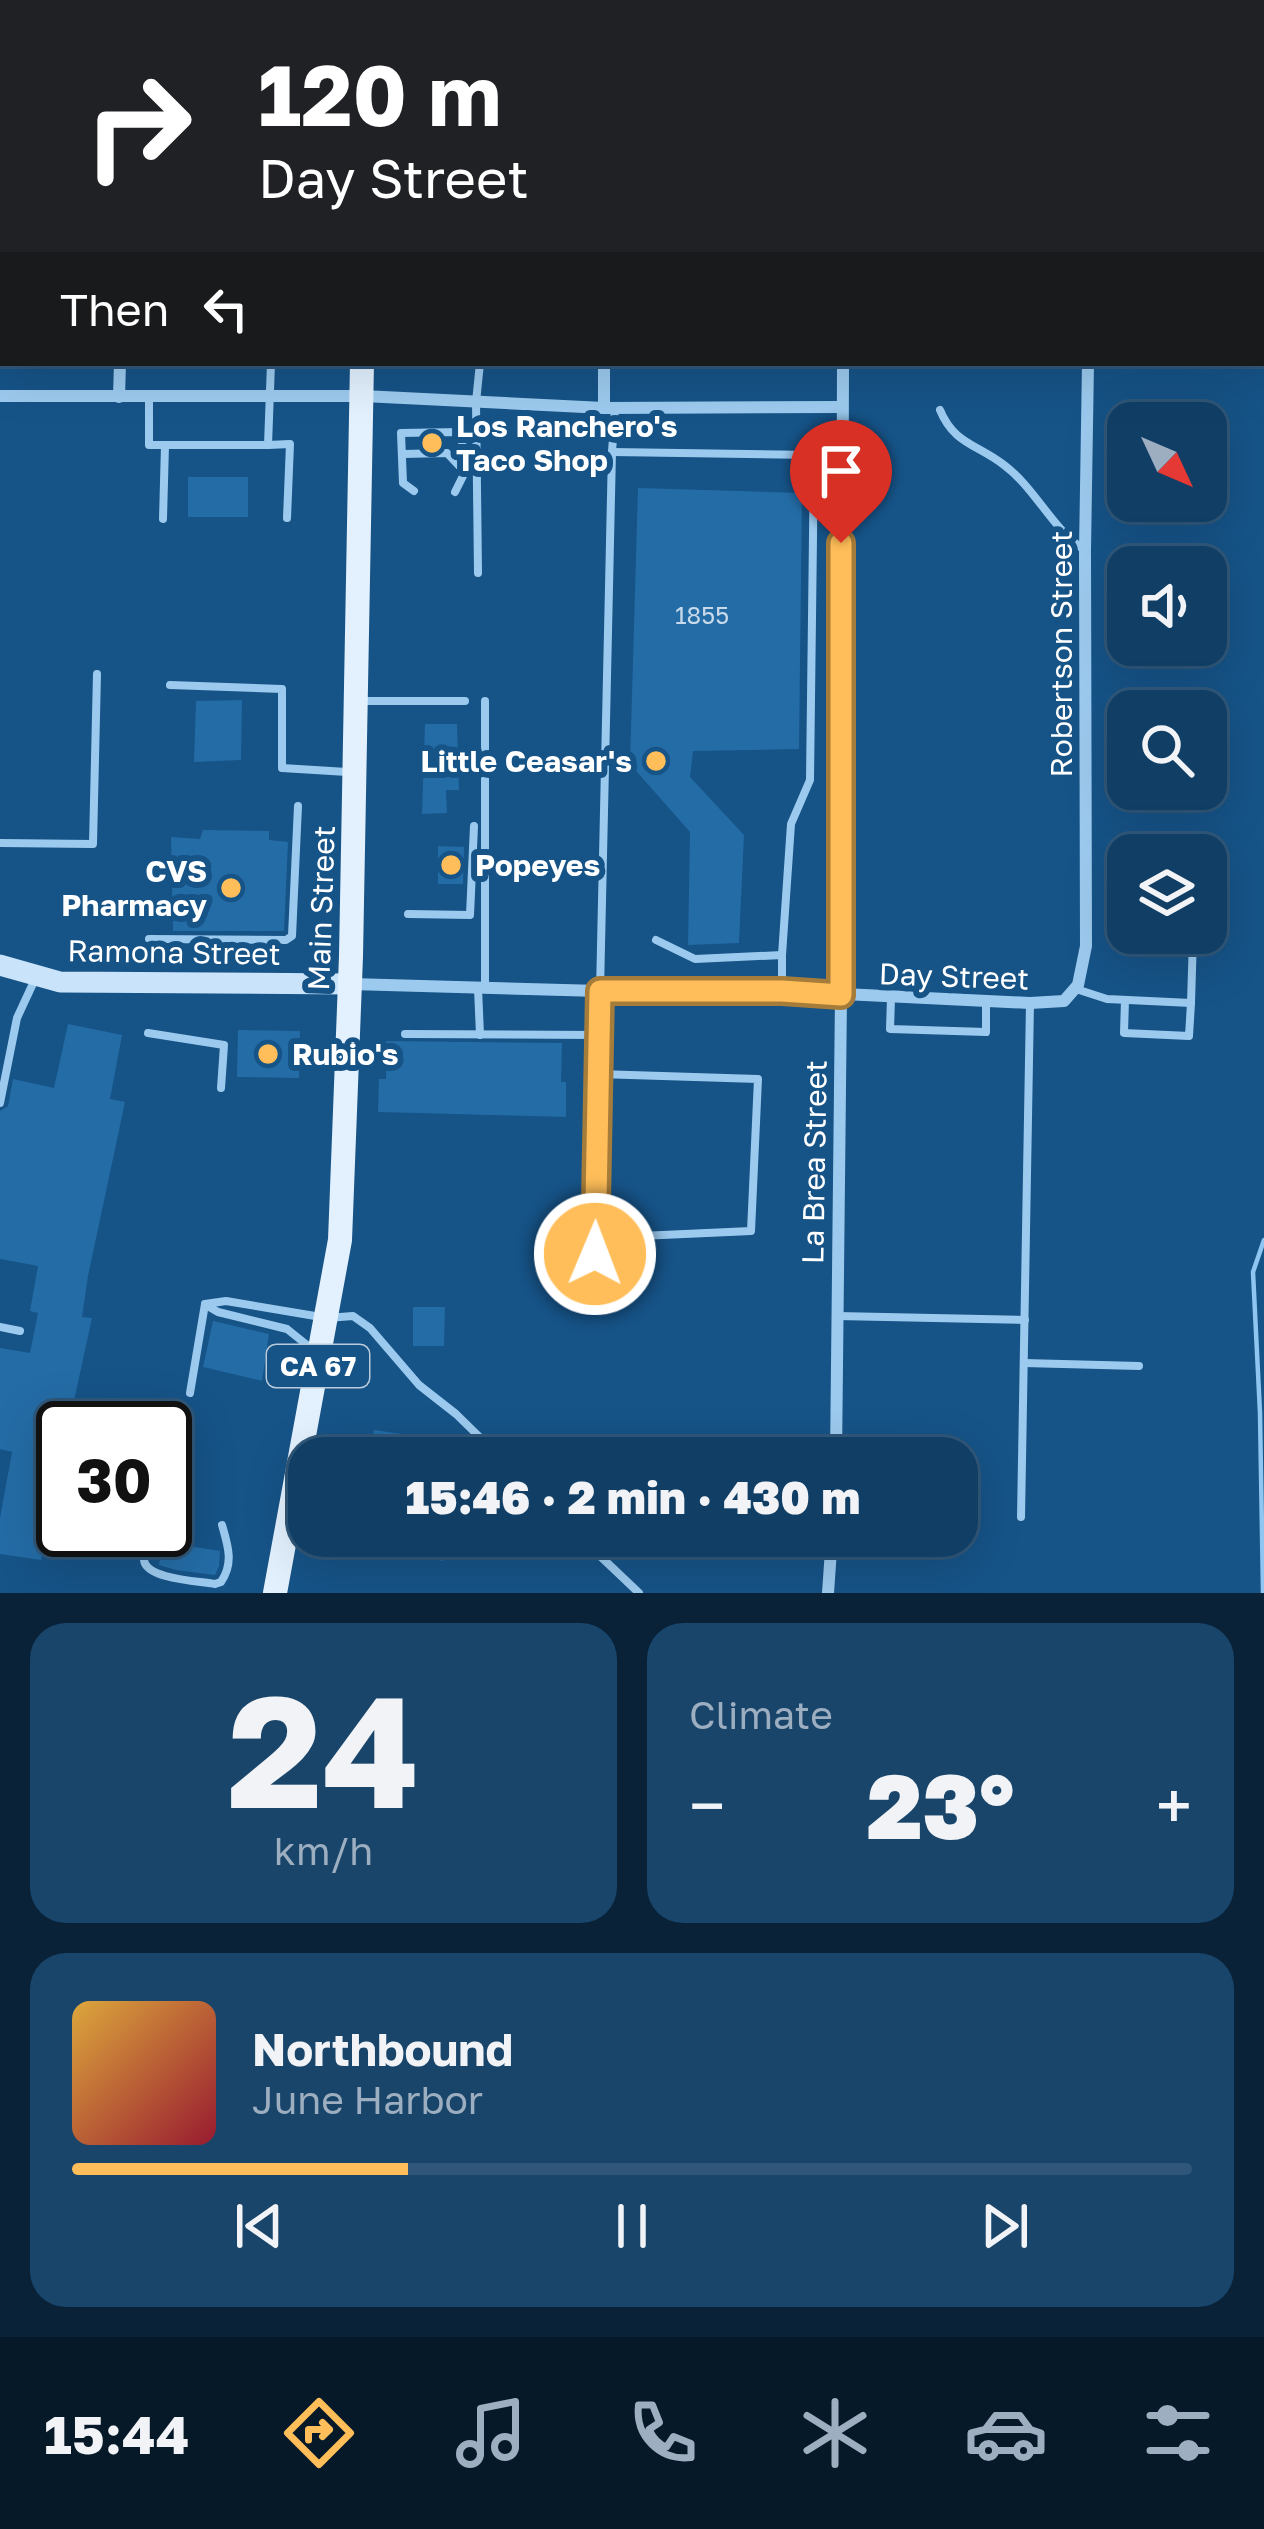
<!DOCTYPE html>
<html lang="en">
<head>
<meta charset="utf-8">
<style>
	body { margin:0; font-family:"Golos Text",sans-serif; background:#19456b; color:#f1f3f6; height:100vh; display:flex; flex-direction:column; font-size:45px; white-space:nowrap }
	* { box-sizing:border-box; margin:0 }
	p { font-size:39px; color:#9caebf }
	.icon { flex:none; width:66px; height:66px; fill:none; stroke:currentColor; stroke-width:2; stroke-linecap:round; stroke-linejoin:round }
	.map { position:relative; height:1593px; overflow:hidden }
	.sheet { display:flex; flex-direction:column; gap:30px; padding:30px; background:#092238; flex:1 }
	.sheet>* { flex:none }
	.guide { position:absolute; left:0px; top:0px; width:1266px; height:366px; box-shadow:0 12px 48px #0002,0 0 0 3px #305779; background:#202124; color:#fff; overflow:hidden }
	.needle { width:78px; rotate:134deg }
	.controls { position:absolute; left:1107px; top:402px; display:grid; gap:24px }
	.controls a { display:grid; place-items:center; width:120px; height:120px; border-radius:24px; background:#103e65; box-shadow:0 12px 48px #0002,0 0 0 3px #305779; font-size:60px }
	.speed { position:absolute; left:36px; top:1401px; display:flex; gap:24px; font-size:60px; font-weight:700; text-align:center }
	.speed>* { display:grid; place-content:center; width:156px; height:156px; border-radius:50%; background:#103e65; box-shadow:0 12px 48px #0002,0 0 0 3px #305779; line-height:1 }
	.speed .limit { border:6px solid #111; border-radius:18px; background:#fff; color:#111 }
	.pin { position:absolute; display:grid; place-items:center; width:102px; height:102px; color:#fff; margin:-123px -51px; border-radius:50% 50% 50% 0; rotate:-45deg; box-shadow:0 0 12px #0007 }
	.pin .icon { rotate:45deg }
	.me { position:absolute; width:132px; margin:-66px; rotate:1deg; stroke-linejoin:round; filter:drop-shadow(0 0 9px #0008) }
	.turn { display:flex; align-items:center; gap:42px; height:252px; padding:0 60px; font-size:54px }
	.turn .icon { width:156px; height:156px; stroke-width:2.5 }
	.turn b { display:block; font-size:84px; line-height:102px }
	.then { display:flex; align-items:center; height:114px; padding:0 60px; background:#0003; gap:24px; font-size:45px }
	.big { font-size:90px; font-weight:800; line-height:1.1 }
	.sheet .widget { flex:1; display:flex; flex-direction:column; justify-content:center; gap:18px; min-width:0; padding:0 42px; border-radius:36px; background:#19456b }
	.sheet .dial { align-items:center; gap:0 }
	.dial b { font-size:156px; line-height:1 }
	.song { display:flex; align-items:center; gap:36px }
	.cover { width:144px; height:144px; border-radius:18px; background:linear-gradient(135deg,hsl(40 70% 55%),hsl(350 70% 35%)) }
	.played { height:12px; border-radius:6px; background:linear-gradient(90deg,#ffbe59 30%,#305779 30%) }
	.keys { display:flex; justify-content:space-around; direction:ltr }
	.heat { display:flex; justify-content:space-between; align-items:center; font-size:66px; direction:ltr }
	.sheet .tiles { flex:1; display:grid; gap:30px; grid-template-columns:1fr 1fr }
	.widget:last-child { grid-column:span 2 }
	.trip { position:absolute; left:288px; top:1437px; width:690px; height:120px; border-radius:36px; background:#103e65; box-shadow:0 12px 48px #0002,0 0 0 3px #305779; font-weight:800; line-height:120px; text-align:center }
	.dock { display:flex; height:192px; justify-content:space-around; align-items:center; background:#061928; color:#9caebf }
	.dock .icon { width:84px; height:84px }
	.dock .current { color:#ffbe59 }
	.dock b { font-size:54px; color:#f1f3f6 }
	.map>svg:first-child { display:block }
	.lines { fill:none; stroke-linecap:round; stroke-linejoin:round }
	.stream { stroke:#8ec6f1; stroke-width:4.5 }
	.building { fill:#246ca6 }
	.service { stroke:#9ccaee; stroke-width:8 }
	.minor { stroke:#9ccaee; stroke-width:12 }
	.secondary { stroke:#c9e3fa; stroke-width:21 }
	.primary { stroke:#e3f1ff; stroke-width:24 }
	.route-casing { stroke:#a67c3a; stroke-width:30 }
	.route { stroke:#ffbe59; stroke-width:21 }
	.poi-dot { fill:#ffbe59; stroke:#165387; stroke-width:4.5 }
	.labels { text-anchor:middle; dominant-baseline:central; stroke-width:12; stroke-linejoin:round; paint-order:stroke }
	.number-label { font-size:24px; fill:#c8dae9 }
	.shield { fill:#165387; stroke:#b9cbdb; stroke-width:3 }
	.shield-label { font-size:27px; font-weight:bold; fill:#fff }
	.poi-label { font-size:30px; font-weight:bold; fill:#fff; stroke:#165387; text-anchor:start }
	.street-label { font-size:30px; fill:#fff; stroke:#165387 }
</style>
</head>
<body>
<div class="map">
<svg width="1264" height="1593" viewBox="0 0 1264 1593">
	<rect width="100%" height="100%" fill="#165387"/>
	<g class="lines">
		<!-- stream -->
		<path class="stream" d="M1263,1593L1260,1413L1253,1272L1264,1240"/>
	</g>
	<!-- building -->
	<g class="building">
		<rect x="188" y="477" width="60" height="40"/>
		<path d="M638,488L802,493L799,749L693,751L690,777L744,835L739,943L688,945L690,832L630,764Z"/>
		<path d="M242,700L241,760L194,762L196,701Z"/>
		<path d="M425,724H457L459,790H446L447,813L422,814Z"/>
		<path d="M203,830L269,831V840L288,842L284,931H173L171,837L200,839Z"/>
		<path d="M438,846L464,847L463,884H438Z"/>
		<path d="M68,1024L122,1035L110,1099L125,1102L88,1276L82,1317L92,1318L68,1428H63V1448L41,1560L0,1554V1518L12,1452L0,1449V1348L30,1353L38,1313L30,1311L38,1266L0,1259V1111L8,1106L13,1079L54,1088Z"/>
		<path d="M238,1030L300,1031L299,1078L237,1077Z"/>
		<path d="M386,1041L562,1043L561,1082H566V1117L378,1112L379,1079H386Z"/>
		<path d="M413,1307H445L444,1346H413Z"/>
		<path d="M213,1321L269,1334L262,1381L203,1367Z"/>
		<path d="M374,1430L401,1434L403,1440L470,1452V1458H369Z"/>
		<path d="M334,1536H445L447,1539L443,1561L422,1557L423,1553L392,1547L391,1553L334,1542Z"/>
		<path d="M163,1542L220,1551L219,1566L215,1575L176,1570L159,1565Z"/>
	</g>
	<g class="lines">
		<!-- service -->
		<g class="service">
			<path d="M741,0V3"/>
			<path d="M178,3V0"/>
			<path d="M223,3V0"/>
			<path d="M149,397V445H268L271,363"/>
			<path d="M940,410C954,444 977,444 1004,465C1035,488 1051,527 1083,549"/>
			<path d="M268,445L290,444L287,518"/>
			<path d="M612,452L814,455L810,780L791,824L782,955"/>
			<path d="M403,454L447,453L464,471"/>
			<path d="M414,491L403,483L401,433L461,432L465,472L455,492"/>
			<path d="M163,519L165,445"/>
			<path d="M478,573L476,402L480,363"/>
			<path d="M170,685L282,689V768L347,772"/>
			<path d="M363,701H465"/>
			<path d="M485,701V986"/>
			<path d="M0,843L93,844L97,674"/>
			<path d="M408,914L470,915L474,826"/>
			<path d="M149,939L286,940L292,936L298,806"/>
			<path d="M656,940L695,959L782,955V991"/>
			<path d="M478,988L480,1035"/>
			<path d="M1076,989L1107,999L1191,1003L1193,937"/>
			<path d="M600,991L612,452L615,408"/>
			<path d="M891,998L890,1029L986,1032V1002"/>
			<path d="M1125,1000L1124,1033L1189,1036L1191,1003"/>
			<path d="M148,1033L224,1045L221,1088"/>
			<path d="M405,1034L598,1035"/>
			<path d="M0,1103L17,1018L36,977"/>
			<path d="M596,1238L751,1231L758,1079L598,1074"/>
			<path d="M205,1304L226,1301L327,1318L353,1316L370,1328L419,1385L456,1414L501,1458"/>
			<path d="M206,1305L218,1312L287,1329L312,1349"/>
			<path d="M837,1316L1025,1320"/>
			<path d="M0,1327L20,1331"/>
			<path d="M1024,1363L1139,1366"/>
			<path d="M190,1393L205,1304"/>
			<path d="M1021,1517L1030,1003"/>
			<path d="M149,1530C147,1539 143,1551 144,1560C146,1579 198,1581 215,1584L221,1582C234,1563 228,1546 222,1525"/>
			<path d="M579,1536L639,1593"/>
		</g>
		<!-- minor -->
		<g class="minor">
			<path d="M1196,0L1207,3"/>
			<path d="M130,3L131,0"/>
			<path d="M605,3V0"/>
			<path d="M856,3V0"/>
			<path d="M1093,3L1094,0"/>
			<path d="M1263,18L1264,19"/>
			<path d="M604,363V408"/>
			<path d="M0,396H363L604,408L841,407"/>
			<path d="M119,397L120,363"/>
			<path d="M351,984L600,991H782L1030,1003L1064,1001L1078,985L1086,946L1085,550L1088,363"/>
			<path d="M595,1254L600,991"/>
			<path d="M836,1458L841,995L843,363"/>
			<path d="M828,1593L832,1536"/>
		</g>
		<!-- secondary -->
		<path class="secondary" d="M0,965L60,982L350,984"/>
		<!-- primary -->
		<g class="primary">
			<path d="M352,3V0"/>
			<path d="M275,1593L340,1240L351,956L362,363"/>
		</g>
	</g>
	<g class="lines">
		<!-- route casing -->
		<g class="route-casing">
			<path id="route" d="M595,1254L600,991H782L841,995V543"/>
		</g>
		<!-- route -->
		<use href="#route" class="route"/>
	</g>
	<!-- markers -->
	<g class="poi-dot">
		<circle cx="432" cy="443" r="12"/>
		<circle cx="656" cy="761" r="12"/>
		<circle cx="451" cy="865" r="12"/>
		<circle cx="231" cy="888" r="12"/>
		<circle cx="268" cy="1054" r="12"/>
	</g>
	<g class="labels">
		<!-- number labels -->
		<g class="number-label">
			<text x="702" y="614">1855</text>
		</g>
		<!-- shield labels -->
		<rect class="shield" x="267" y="1345" width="102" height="42" rx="9"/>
		<g class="shield-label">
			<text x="318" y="1366">CA 67</text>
		</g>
		<!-- poi labels -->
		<g class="poi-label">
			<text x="456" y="426">Los Ranchero's<tspan x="456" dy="34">Taco Shop</tspan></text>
			<text x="632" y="761" text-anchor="end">Little Ceasar's</text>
			<text x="475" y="865">Popeyes</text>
			<text x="207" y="871" text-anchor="end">CVS<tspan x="207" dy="34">Pharmacy</tspan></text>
			<text x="292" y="1054">Rubio's</text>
		</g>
		<!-- street labels -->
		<g class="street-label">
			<text transform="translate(1061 654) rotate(-90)">Robertson Street</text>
			<text transform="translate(321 908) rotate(-88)">Main Street</text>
			<text transform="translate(174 952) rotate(1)">Ramona Street</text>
			<text transform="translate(954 976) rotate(2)">Day Street</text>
			<text transform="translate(814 1162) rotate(-89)">La Brea Street</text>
		</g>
	</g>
</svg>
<div class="controls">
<a><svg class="needle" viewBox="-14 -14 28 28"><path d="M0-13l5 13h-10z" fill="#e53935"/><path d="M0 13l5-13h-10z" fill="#9caebf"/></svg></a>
<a><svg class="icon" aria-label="sound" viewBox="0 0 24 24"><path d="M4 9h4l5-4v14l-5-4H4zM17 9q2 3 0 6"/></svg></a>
<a><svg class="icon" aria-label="search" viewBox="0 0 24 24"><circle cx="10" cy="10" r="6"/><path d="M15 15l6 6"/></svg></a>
<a><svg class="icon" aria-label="layers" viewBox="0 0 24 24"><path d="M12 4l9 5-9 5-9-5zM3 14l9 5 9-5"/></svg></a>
</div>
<div class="speed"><div class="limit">30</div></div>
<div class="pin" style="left:841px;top:543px;background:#d93025"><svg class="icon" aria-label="arrive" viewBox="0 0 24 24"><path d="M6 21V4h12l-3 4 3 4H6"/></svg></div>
<svg class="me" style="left:595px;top:1254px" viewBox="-20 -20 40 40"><circle r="17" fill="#ffbe59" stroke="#fff" stroke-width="3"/><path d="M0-11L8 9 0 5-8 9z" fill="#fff"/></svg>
<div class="trip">15:46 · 2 min · 430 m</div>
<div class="guide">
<div class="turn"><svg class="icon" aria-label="right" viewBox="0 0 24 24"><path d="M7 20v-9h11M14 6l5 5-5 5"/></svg><div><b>120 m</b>Day Street</div></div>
<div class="then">Then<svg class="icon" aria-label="left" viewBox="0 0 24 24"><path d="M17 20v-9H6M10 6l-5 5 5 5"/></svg></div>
</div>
</div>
<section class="sheet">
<div class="tiles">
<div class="widget dial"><b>24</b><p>km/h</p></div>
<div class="widget"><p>Climate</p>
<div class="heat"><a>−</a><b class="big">23°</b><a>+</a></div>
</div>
<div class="widget">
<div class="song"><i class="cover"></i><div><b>Northbound</b><p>June Harbor</p></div></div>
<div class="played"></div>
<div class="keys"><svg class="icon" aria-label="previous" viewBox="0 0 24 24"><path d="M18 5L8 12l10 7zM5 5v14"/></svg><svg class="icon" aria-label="pause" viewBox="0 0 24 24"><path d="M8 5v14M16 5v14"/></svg><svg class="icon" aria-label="next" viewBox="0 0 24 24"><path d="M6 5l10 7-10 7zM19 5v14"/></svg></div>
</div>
</div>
</section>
<nav class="dock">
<b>15:44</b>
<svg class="icon current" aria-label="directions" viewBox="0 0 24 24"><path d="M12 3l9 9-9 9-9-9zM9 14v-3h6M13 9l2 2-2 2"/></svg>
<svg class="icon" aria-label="music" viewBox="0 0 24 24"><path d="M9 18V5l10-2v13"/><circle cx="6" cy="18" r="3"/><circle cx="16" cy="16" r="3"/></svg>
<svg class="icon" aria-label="phone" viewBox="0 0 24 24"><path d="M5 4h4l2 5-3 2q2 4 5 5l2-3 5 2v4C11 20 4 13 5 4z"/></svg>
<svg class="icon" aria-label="climate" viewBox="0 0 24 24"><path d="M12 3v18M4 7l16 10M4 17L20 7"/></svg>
<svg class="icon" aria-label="car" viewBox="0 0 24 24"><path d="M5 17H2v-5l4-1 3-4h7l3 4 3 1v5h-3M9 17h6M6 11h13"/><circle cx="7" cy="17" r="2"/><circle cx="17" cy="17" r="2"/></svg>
<svg class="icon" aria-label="filters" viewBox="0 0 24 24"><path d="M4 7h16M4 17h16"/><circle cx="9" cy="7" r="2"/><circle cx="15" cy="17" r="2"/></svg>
</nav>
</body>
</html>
